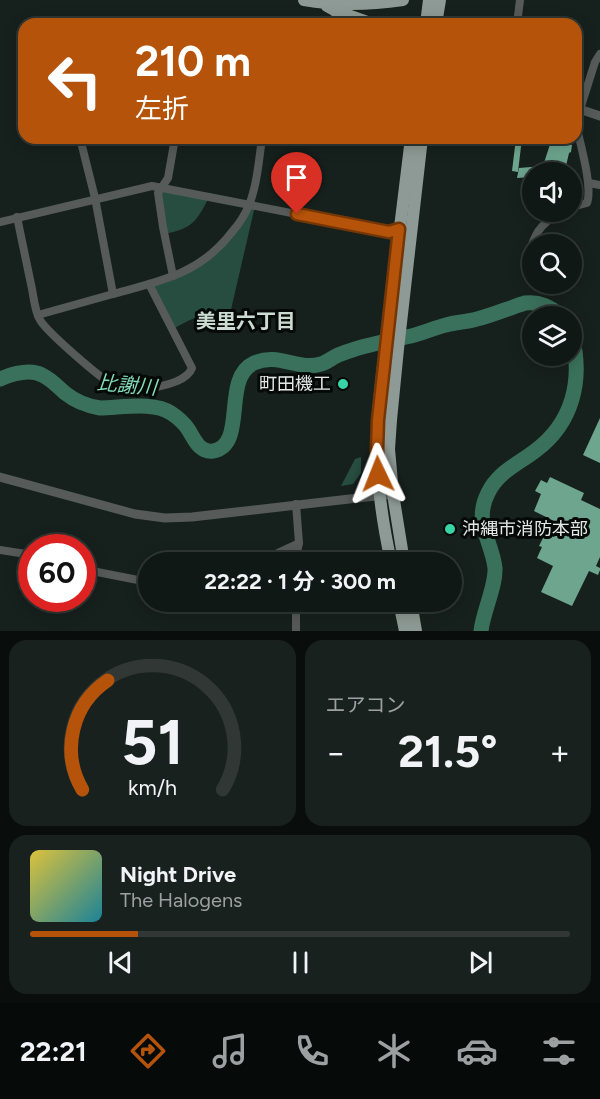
<!DOCTYPE html>
<html lang="ja">
<head>
<meta charset="utf-8">
<style>
	body { margin:0; font-family:Figtree,"Noto Sans JP",sans-serif; background:#19211e; color:#f1f3f6; height:100vh; display:flex; flex-direction:column; font-size:22px; white-space:nowrap }
	* { box-sizing:border-box; margin:0 }
	p { font-size:20px; color:#9ca0a0 }
	.icon { flex:none; width:33px; height:33px; fill:none; stroke:currentColor; stroke-width:2; stroke-linecap:round; stroke-linejoin:round }
	.map { position:relative; height:631px; overflow:hidden }
	.drawer { display:flex; flex-direction:column; gap:9px; padding:9px; background:#090d0c; flex:1 }
	.drawer>* { flex:none }
	.guide { position:absolute; left:18px; top:18px; width:564px; height:126px; border-radius:18px; box-shadow:0 3px 15px #0003,0 0 0 2px #303734; background:#b45309; color:#fff; overflow:hidden }
	.buttons { position:absolute; left:522px; top:162px; display:grid; gap:12px }
	.buttons a { display:grid; place-items:center; width:60px; height:60px; border-radius:50%; background:#101815; box-shadow:0 3px 15px #0003,0 0 0 2px #303734; font-size:30px }
	.speed { position:absolute; left:18px; top:534px; display:flex; gap:12px; font-size:30px; font-weight:700; text-align:center }
	.speed>* { display:grid; place-content:center; width:78px; height:78px; border-radius:50%; background:#101815; box-shadow:0 3px 15px #0003,0 0 0 2px #303734; line-height:1 }
	.speed .limit { border:9px solid #d22; background:#fff; color:#111 }
	.pin { position:absolute; display:grid; place-items:center; width:51px; height:51px; color:#fff; margin:-62px -26px; border-radius:50% 50% 50% 0; rotate:-45deg; box-shadow:0 0 6px #0007 }
	.pin .icon { rotate:45deg }
	.me { position:absolute; width:66px; margin:-33px; rotate:358deg; stroke-linejoin:round; filter:drop-shadow(0 0 4px #0008) }
	.turn { display:flex; align-items:center; gap:21px; height:126px; padding:0 18px; font-size:27px }
	.turn .icon { width:78px; height:78px; stroke-width:2.5 }
	.turn b { display:block; font-size:42px; line-height:51px }
	.big { font-size:45px; font-weight:700; line-height:1.1 }
	.drawer .tile { flex:1; display:flex; flex-direction:column; justify-content:center; gap:9px; min-width:0; padding:0 21px; border-radius:18px; background:#19211e }
	.drawer .dial { align-items:center; gap:0 }
	.dial svg { height:156px; overflow:visible; fill:none; stroke:#303734; stroke-width:7; stroke-linecap:round; text-anchor:middle }
	.dial text { fill:#f1f3f6; stroke:none }
	.song { display:flex; align-items:center; gap:18px }
	.cover { width:72px; height:72px; border-radius:9px; background:linear-gradient(135deg,hsl(50 70% 55%),hsl(190 70% 35%)) }
	.played { height:6px; border-radius:3px; background:linear-gradient(90deg,#b45309 20%,#303734 20%) }
	.keys { display:flex; justify-content:space-around; direction:ltr }
	.heat { display:flex; justify-content:space-between; align-items:center; font-size:33px; direction:ltr }
	.drawer .tiles { flex:1; display:grid; gap:9px; grid-template-columns:1fr 1fr }
	.tile:last-child { grid-column:span 2 }
	.trip { position:absolute; left:138px; top:552px; width:324px; height:60px; border-radius:30px; background:#101815; box-shadow:0 3px 15px #0003,0 0 0 2px #303734; font-weight:700; line-height:60px; text-align:center }
	.tabs { display:flex; height:96px; justify-content:space-around; align-items:center; background:#060a08; color:#9ca0a0 }
	.tabs .icon { width:42px; height:42px }
	.tabs .active { color:#b45309 }
	.tabs b { font-size:27px; color:#f1f3f6 }
	.map>svg:first-child { display:block }
	.green { fill:#264d3f }
	.lines { fill:none; stroke-linecap:round; stroke-linejoin:round }
	.river { stroke:#3a715d; stroke-width:15 }
	.building { fill:#6da58f }
	.minor { stroke:#565b59; stroke-width:8 }
	.tertiary { stroke:#565b59; stroke-width:9 }
	.primary { stroke:#8e9a95; stroke-width:12 }
	.route-casing { stroke:#753606; stroke-width:15 }
	.route { stroke:#b45309; stroke-width:10 }
	.poi-dot { fill:#39d4a5; stroke:#050907; stroke-width:2 }
	.labels { text-anchor:middle; dominant-baseline:central; stroke-width:6; stroke-linejoin:round; paint-order:stroke }
	.poi-label { font-size:18px; fill:#e2e9e6; stroke:#050907; text-anchor:end }
	.neighbourhood-label { font-size:20px; font-weight:bold; fill:#cddbd5; stroke:#050907 }
	.water-label { font-size:20px; font-style:italic; fill:#82dab9; stroke:#050907 }
</style>
</head>
<body>
<div class="map">
<svg width="600" height="631" viewBox="0 0 600 631">
	<rect width="100%" height="100%" fill="#16201c"/>
	<!-- green -->
	<g class="green">
		<path d="M160,188L209,197C197,221 192,229 164,234Z"/>
		<path d="M249,205L255,206L230,314C205,313 194,317 173,329L149,284L173,276L218,249Z"/>
		<path d="M361,457V473L353,484L341,486L355,459Z"/>
	</g>
	<g class="lines">
		<!-- river -->
		<g class="river">
			<path d="M0,379C12,374 30,369 42,375C51,379 58,387 65,393C75,401 87,406 100,408C120,408 154,401 171,413C177,417 184,423 188,429C194,438 199,453 213,451C248,445 221,378 254,363C279,352 297,371 321,364C328,362 334,356 341,354C363,345 388,341 411,336C423,333 434,328 446,325C456,322 467,322 477,319C493,315 509,308 525,303C540,301 550,307 562,316"/>
			<path d="M481,631C483,612 496,586 495,568C492,541 473,522 488,493C498,472 518,464 535,451C573,423 583,380 572,336"/>
		</g>
	</g>
	<!-- building -->
	<g class="building">
		<path d="M516,138H522L518,172L512,171Z"/>
		<path d="M552,138L571,139L570,144L572,145L571,152L569,153L566,166L563,167L561,172H532V177L517,178L519,168L543,166Z"/>
		<path d="M600,418V463L583,455Z"/>
		<path d="M550,477L584,493L581,500L600,509V557L596,566L600,568V570L598,575L589,571L572,606L541,592L553,566L537,558L542,547L539,546L552,520L534,511L541,494L535,491L541,480L547,483Z"/>
	</g>
	<g class="lines">
		<!-- minor -->
		<g class="minor">
			<path d="M331,24L335,17L336,11"/>
			<path d="M517,24L520,0"/>
			<path d="M576,122L595,62L600,54"/>
			<path d="M80,138L95,198L113,294"/>
			<path d="M589,183L600,185"/>
			<path d="M572,207L587,203C593,187 580,143 576,124"/>
			<path d="M17,217C22,241 27,265 32,289C34,299 35,312 40,320C47,332 100,378 112,384C124,389 141,390 153,388C166,385 187,381 192,368L149,284"/>
			<path d="M0,222L152,186L389,232L399,229L403,230"/>
			<path d="M527,258C535,234 538,226 560,212"/>
			<path d="M173,276L163,227L158,193L168,178L175,138"/>
			<path d="M38,315C63,308 88,301 113,294C161,281 200,274 232,232C239,224 245,215 249,205C257,185 259,160 262,138"/>
			<path d="M0,550L32,555"/>
			<path d="M260,562L269,557L299,543"/>
			<path d="M295,562L299,543L296,504"/>
			<path d="M82,569L148,582"/>
			<path d="M296,602V631"/>
		</g>
		<!-- tertiary -->
		<g class="tertiary">
			<path d="M576,108L600,116"/>
			<path d="M0,477L135,514L165,518L192,517L393,494"/>
		</g>
		<!-- primary -->
		<g class="primary">
			<path d="M304,0C337,6 369,5 403,0"/>
			<path d="M327,6L336,11L373,24"/>
			<path d="M426,24L429,0"/>
			<path d="M436,24L440,0"/>
			<path d="M391,562C383,525 377,487 377,449C377,408 383,366 388,325C396,263 403,200 411,138"/>
			<path d="M404,562L393,494L389,449L391,420L398,349L422,138"/>
			<path d="M399,602L405,631"/>
			<path d="M411,602L416,631"/>
		</g>
	</g>
	<g class="lines">
		<!-- route casing -->
		<g class="route-casing">
			<path id="route" d="M297,214L389,232L399,229L378,420L377,449L378,474"/>
		</g>
		<!-- route -->
		<use href="#route" class="route"/>
	</g>
	<!-- markers -->
	<g class="poi-dot">
		<circle cx="343" cy="384" r="6"/>
		<circle cx="450" cy="529" r="6"/>
	</g>
	<g class="labels">
		<!-- poi labels -->
		<g class="poi-label">
			<text x="331" y="384">町田機工</text>
			<text x="462" y="529" text-anchor="start">沖縄市消防本部</text>
		</g>
		<!-- neighbourhood labels -->
		<g class="neighbourhood-label">
			<text x="246" y="321">美里六丁目</text>
		</g>
		<!-- water labels -->
		<g class="water-label">
			<text transform="translate(127 385) rotate(5)">比謝川</text>
		</g>
	</g>
</svg>
<div class="buttons">
<a><svg class="icon" aria-label="sound" viewBox="0 0 24 24"><path d="M4 9h4l5-4v14l-5-4H4zM17 9q2 3 0 6"/></svg></a>
<a><svg class="icon" aria-label="search" viewBox="0 0 24 24"><circle cx="10" cy="10" r="6"/><path d="M15 15l6 6"/></svg></a>
<a><svg class="icon" aria-label="layers" viewBox="0 0 24 24"><path d="M12 4l9 5-9 5-9-5zM3 14l9 5 9-5"/></svg></a>
</div>
<div class="speed"><div class="limit">60</div></div>
<div class="pin" style="left:297px;top:214px;background:#d93025"><svg class="icon" aria-label="arrive" viewBox="0 0 24 24"><path d="M6 21V4h12l-3 4 3 4H6"/></svg></div>
<svg class="me" style="left:378px;top:474px" viewBox="-20 -20 40 40"><path d="M0-17L14 15 0 8-14 15z" fill="#b45309" stroke="#fff" stroke-width="4"/></svg>
<div class="trip">22:22 · 1 分 · 300 m</div>
<div class="guide">
<div class="turn"><svg class="icon" aria-label="left" viewBox="0 0 24 24"><path d="M17 20v-9H6M10 6l-5 5 5 5"/></svg><div><b>210 m</b>左折</div></div>
</div>
</div>
<section class="drawer">
<div class="tiles">
<div class="tile dial"><svg viewBox="0 0 100 80">
<path d="M14 69A42 42 0 1 1 86 69"/>
<path d="M14 69A42 42 0 0 1 27 13" stroke="#b45309"/>
<text x="50" y="56" font-size="32" font-weight="700">51</text>
<text x="50" y="72" font-size="11">km/h</text>
</svg></div>
<div class="tile"><p>エアコン</p>
<div class="heat"><a>−</a><b class="big">21.5°</b><a>+</a></div>
</div>
<div class="tile">
<div class="song"><i class="cover"></i><div><b>Night Drive</b><p>The Halogens</p></div></div>
<div class="played"></div>
<div class="keys"><svg class="icon" aria-label="previous" viewBox="0 0 24 24"><path d="M18 5L8 12l10 7zM5 5v14"/></svg><svg class="icon" aria-label="pause" viewBox="0 0 24 24"><path d="M8 5v14M16 5v14"/></svg><svg class="icon" aria-label="next" viewBox="0 0 24 24"><path d="M6 5l10 7-10 7zM19 5v14"/></svg></div>
</div>
</div>
</section>
<nav class="tabs">
<b>22:21</b>
<svg class="icon active" aria-label="directions" viewBox="0 0 24 24"><path d="M12 3l9 9-9 9-9-9zM9 14v-3h6M13 9l2 2-2 2"/></svg>
<svg class="icon" aria-label="music" viewBox="0 0 24 24"><path d="M9 18V5l10-2v13"/><circle cx="6" cy="18" r="3"/><circle cx="16" cy="16" r="3"/></svg>
<svg class="icon" aria-label="phone" viewBox="0 0 24 24"><path d="M5 4h4l2 5-3 2q2 4 5 5l2-3 5 2v4C11 20 4 13 5 4z"/></svg>
<svg class="icon" aria-label="climate" viewBox="0 0 24 24"><path d="M12 3v18M4 7l16 10M4 17L20 7"/></svg>
<svg class="icon" aria-label="car" viewBox="0 0 24 24"><path d="M5 17H2v-5l4-1 3-4h7l3 4 3 1v5h-3M9 17h6M6 11h13"/><circle cx="7" cy="17" r="2"/><circle cx="17" cy="17" r="2"/></svg>
<svg class="icon" aria-label="filters" viewBox="0 0 24 24"><path d="M4 7h16M4 17h16"/><circle cx="9" cy="7" r="2"/><circle cx="15" cy="17" r="2"/></svg>
</nav>
</body>
</html>
